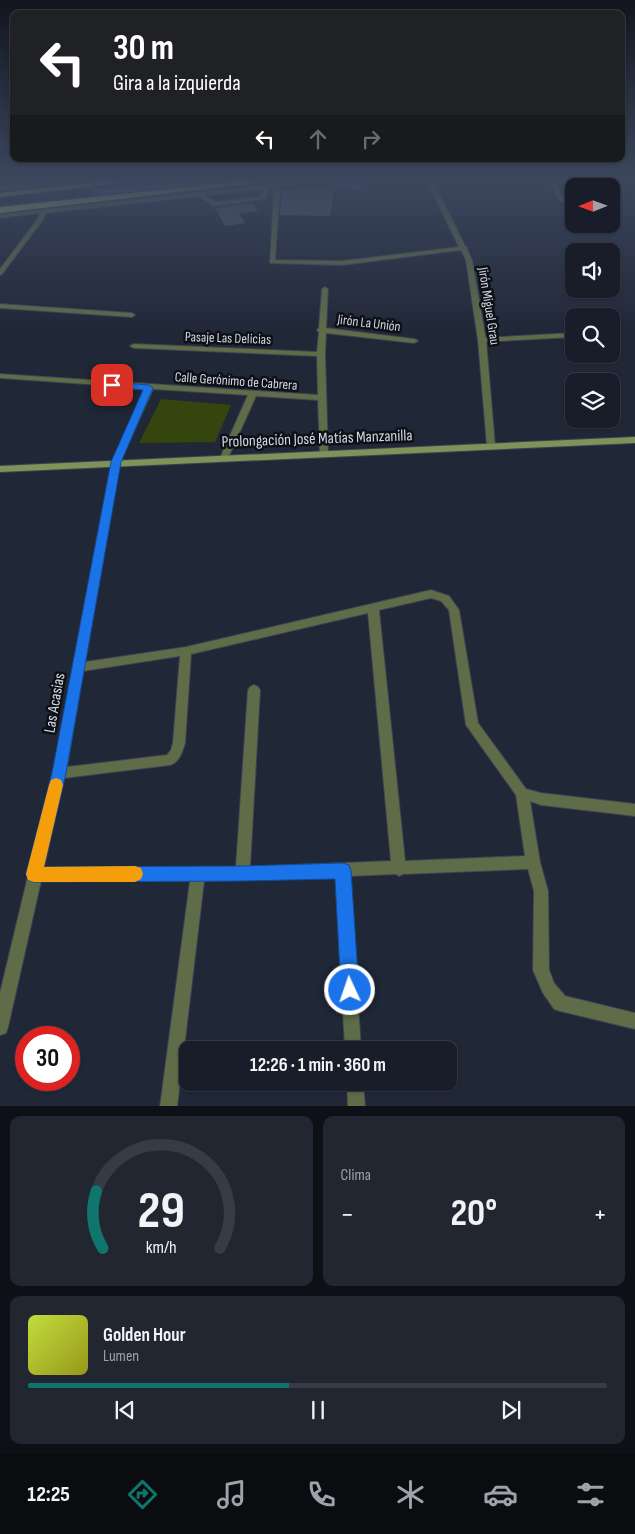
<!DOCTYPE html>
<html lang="es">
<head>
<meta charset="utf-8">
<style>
	body { margin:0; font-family:"Sofia Sans Condensed",sans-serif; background:#212631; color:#f1f3f6; height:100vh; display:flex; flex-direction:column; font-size:19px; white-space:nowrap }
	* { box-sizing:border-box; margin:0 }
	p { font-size:16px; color:#9fa2a8 }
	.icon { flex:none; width:28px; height:28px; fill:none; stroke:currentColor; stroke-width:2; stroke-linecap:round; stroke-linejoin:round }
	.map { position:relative; height:1106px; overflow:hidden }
	.sheet { display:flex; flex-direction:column; gap:10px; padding:10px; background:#0d1017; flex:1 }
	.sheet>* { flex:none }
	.banner { position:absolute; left:10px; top:10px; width:615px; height:152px; border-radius:10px; box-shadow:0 1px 4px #0004,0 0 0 1px #363b46; background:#202124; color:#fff; overflow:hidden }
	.needle { width:32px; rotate:269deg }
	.buttons { position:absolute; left:565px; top:178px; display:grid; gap:10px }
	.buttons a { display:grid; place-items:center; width:55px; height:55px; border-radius:10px; background:#181d29; box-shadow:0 1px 4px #0004,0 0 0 1px #363b46; font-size:25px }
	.speed { position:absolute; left:15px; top:1026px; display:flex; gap:10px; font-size:25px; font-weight:700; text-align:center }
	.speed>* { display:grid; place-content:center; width:65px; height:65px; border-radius:50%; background:#181d29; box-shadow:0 1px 4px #0004,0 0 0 1px #363b46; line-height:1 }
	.speed .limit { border:8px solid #d22; background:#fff; color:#111 }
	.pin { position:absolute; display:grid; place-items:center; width:42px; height:42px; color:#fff; margin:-21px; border-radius:10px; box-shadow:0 2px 8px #0006 }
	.me { position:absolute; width:55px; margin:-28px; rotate:357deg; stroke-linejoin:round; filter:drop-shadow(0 0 4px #0008) }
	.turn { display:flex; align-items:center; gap:18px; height:105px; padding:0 20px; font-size:22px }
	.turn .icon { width:65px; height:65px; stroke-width:2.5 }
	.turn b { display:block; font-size:35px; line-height:42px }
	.lanes { display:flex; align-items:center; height:48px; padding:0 20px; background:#0003; justify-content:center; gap:25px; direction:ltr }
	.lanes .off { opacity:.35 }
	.big { font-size:38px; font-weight:700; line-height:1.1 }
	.sheet .widget { flex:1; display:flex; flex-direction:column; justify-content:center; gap:8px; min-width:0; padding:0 18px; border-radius:10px; background:#212631 }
	.sheet .dial { align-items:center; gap:0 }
	.dial svg { height:130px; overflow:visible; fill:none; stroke:#363b46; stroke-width:7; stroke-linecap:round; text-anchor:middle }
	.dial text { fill:#f1f3f6; stroke:none }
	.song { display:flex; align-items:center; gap:15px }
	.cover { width:60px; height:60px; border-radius:8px; background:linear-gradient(135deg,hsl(70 70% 55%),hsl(60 70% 35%)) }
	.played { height:5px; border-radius:2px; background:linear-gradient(90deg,#0f766e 45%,#363b46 45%) }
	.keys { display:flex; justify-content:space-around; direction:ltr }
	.heat { display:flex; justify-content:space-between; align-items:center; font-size:28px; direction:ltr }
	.sheet .tiles { flex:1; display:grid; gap:10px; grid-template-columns:1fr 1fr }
	.widget:last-child { grid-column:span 2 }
	.trip { position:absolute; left:179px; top:1041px; width:278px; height:50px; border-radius:10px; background:#181d29; box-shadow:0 1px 4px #0004,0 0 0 1px #363b46; font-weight:700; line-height:50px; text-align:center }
	.tab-bar { display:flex; height:80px; justify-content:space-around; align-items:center; background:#0a0c10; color:#9fa2a8 }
	.tab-bar .icon { width:35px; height:35px }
	.tab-bar .selected { color:#0f766e }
	.tab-bar b { font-size:22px; color:#f1f3f6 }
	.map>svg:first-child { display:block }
	.green { fill:#34460e }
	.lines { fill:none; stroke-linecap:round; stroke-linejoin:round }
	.canal { fill:#4a68b6; fill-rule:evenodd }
	.building { fill:#4e5769 }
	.lane-casing { stroke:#3d4353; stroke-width:2 }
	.street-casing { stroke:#3d4353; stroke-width:2 }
	.secondary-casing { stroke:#3d4353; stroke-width:2 }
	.highway-casing { stroke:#3d4353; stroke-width:3 }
	.lane { fill:#5e6c48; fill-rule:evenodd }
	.street { fill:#5e6c48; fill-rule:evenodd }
	.secondary { fill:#7d9358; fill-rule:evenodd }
	.highway { fill:#a9cc6e; fill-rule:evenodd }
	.route { fill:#1a73e8; stroke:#114b97 }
	.slow { fill:#f59e0b }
	.labels { text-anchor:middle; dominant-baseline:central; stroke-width:5; stroke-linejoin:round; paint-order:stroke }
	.far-street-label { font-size:14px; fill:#d3d8e3; stroke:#0d1017 }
	.street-label { font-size:16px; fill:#d3d8e3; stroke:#0d1017 }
</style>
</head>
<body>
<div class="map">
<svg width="635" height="1107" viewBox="0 0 635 1107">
	<rect width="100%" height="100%" fill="#202737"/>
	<!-- green -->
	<path class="green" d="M161,399L231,405L215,442L139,443Z"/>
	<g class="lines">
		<!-- canal -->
		<g class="canal">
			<path d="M193,179H231L226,182L101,195L88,188L93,185L103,189Z"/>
			<path d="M341,182L359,184L364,187L359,190L337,187V183Z"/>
		</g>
	</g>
	<!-- building -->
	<g class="building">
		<path d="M316,187L334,192L330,216L280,215L282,190Z"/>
		<path d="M252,203L258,211L239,214L245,223L225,226L215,208Z"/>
	</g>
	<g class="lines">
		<!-- lane casing -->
		<g class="lane-casing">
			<g id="lane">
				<path d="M266,185L269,187L265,199L214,206L195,194L200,193L215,202L261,197L263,187Z"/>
				<path d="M574,333V337L482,342L478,340L482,338Z"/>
			</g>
		</g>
		<!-- street casing -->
		<g class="street-casing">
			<g id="street">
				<path d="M74,179H93L0,191V187Z"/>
				<path d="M322,179H341L280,187L275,260L342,261L459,247L426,179H432L465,246L468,248L467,249L472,260L486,340L495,446L494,448H488L487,446L478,340L466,260L461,250L342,265L270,263L274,188L46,213L42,221L2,274L0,275V269L37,220L40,213L0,218V214L42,210L45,207L48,209Z"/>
				<path d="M548,179H554L564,201H560Z"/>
				<path d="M325,287L328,289L326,328L414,339L418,341L414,343L326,333L325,354L328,454L324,457L320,454L318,400L256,396L228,458L224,461L220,458L248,395L153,389L120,462L85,662L186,647L431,590L449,596L459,610L478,723L526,789L541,793L635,804V816L541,805L530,801L540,862L548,891L549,970L554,983L565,996L635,1013V1029L560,1011L554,1009L543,993L533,970L534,891L528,869L403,874L399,876L396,874L350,876L361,1050H345L336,877L204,881L177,1107H160L190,881H41L8,1027L6,1033L0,1035V993L28,876L27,874L30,869L53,773L112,462L145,388L0,378V374L318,395L317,356L134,348L130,346L134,344L317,352L319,332L317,330L319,328L322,289ZM431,598L441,601L449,610L466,725L516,795L525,856L405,861L379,610ZM368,613L391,861L250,867L260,690L258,687L254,685L250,687L248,690L236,867H44L64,778L170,765C180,762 182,752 185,743L191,654ZM180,656L173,743L171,750L167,755L67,767L83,671Z"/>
				<path d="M0,304L132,313L135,315L132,317L0,308Z"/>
				<path d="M347,1082H363L365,1107H348Z"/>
			</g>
		</g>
		<!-- secondary casing -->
		<g class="secondary-casing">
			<path id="secondary" d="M635,437V443L0,472V466Z"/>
		</g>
		<!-- highway casing -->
		<g class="highway-casing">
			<g id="highway">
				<path d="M126,179H155L0,197V193Z"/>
				<path d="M263,179H291L0,213V207Z"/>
			</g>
		</g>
		<!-- lane -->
		<use href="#lane" class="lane"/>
		<!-- street -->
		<use href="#street" class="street"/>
		<!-- secondary -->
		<use href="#secondary" class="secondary"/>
		<!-- highway -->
		<use href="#highway" class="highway"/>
	</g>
	<!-- sky -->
	<linearGradient id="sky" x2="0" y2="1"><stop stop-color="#12151e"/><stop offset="0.54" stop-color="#3c475e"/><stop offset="1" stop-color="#3c475e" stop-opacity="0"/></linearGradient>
	<rect width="635" height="334" fill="url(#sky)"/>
	<!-- route -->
	<path class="route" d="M112,382L149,385L153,388L121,462L66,773L44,867L243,866L343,863L349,865L351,871L359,990L356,996L350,999L344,996L341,990L335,879L243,881L34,882L28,880L26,874L52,773L111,462L143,390L108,387L107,385Z"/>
	<!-- slow -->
	<path class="slow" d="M56,778L61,780L63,785L44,867L135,866L141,868L143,874L141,879L135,882H34L28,880L26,874L49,785L51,780Z"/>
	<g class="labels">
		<!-- far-street labels -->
		<g class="far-street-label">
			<text transform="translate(489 306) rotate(81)">Jirón Miguel Grau</text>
			<text transform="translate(369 323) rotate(7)">Jirón La Unión</text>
			<text transform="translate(228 338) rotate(2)">Pasaje Las Delicias</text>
			<text transform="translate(236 381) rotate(4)">Calle Gerónimo de Cabrera</text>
		</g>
		<!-- street labels -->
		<g class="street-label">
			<text transform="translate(317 439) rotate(-2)">Prolongación José Matías Manzanilla</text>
			<text transform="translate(55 703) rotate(-80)">Las Acasias</text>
		</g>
	</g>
</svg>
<div class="buttons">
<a><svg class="needle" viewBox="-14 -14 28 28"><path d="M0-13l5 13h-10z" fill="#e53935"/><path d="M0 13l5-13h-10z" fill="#9fa2a8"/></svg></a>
<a><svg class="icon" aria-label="sound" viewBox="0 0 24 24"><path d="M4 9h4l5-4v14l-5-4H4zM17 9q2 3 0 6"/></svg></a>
<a><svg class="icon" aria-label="search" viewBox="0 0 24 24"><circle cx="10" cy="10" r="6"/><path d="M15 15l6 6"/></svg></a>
<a><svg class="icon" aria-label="layers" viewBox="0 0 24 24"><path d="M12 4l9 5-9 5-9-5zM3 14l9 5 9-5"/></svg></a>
</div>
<div class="speed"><div class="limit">30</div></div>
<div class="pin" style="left:112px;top:385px;background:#d93025"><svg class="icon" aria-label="arrive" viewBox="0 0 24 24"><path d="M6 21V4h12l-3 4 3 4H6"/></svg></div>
<svg class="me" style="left:350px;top:990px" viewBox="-20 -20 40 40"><circle r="17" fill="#1a73e8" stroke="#fff" stroke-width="3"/><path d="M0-11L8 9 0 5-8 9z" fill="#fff"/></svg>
<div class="trip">12:26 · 1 min · 360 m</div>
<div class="banner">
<div class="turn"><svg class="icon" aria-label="left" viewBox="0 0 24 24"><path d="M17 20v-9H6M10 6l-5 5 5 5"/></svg><div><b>30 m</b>Gira a la izquierda</div></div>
<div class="lanes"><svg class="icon" aria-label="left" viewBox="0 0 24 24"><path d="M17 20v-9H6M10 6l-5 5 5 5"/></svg><svg class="icon off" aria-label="ahead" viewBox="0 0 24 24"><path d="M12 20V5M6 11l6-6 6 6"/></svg><svg class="icon off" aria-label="right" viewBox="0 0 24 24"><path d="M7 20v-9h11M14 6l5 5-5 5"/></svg></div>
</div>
</div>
<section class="sheet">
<div class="tiles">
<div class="widget dial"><svg viewBox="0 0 100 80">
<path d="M14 69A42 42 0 1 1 86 69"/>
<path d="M14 69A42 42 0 0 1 10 34" stroke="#0f766e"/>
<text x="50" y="56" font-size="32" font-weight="700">29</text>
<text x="50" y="72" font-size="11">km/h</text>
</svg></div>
<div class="widget"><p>Clima</p>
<div class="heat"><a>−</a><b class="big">20°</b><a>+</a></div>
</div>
<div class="widget">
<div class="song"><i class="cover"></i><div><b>Golden Hour</b><p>Lumen</p></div></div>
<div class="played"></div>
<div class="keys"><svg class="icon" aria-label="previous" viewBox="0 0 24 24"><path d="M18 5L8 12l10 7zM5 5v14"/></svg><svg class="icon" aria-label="pause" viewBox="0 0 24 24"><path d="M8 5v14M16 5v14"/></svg><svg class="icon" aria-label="next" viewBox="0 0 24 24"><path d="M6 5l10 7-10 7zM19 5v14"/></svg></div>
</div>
</div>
</section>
<nav class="tab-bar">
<b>12:25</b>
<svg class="icon selected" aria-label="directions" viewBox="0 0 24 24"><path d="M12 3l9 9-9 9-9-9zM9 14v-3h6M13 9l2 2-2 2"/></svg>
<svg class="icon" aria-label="music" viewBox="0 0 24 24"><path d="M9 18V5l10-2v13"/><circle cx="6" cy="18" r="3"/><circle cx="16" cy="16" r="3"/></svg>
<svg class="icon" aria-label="phone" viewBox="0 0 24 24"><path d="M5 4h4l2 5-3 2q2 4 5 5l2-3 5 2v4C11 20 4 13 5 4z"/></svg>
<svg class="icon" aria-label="climate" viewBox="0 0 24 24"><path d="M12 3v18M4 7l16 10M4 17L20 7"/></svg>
<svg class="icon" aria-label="car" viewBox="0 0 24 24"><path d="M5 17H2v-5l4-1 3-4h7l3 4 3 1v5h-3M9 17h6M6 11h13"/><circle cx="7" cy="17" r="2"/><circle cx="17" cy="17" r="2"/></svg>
<svg class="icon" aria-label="filters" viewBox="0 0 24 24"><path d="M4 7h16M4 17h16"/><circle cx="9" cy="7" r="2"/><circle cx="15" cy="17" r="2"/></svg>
</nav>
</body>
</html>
